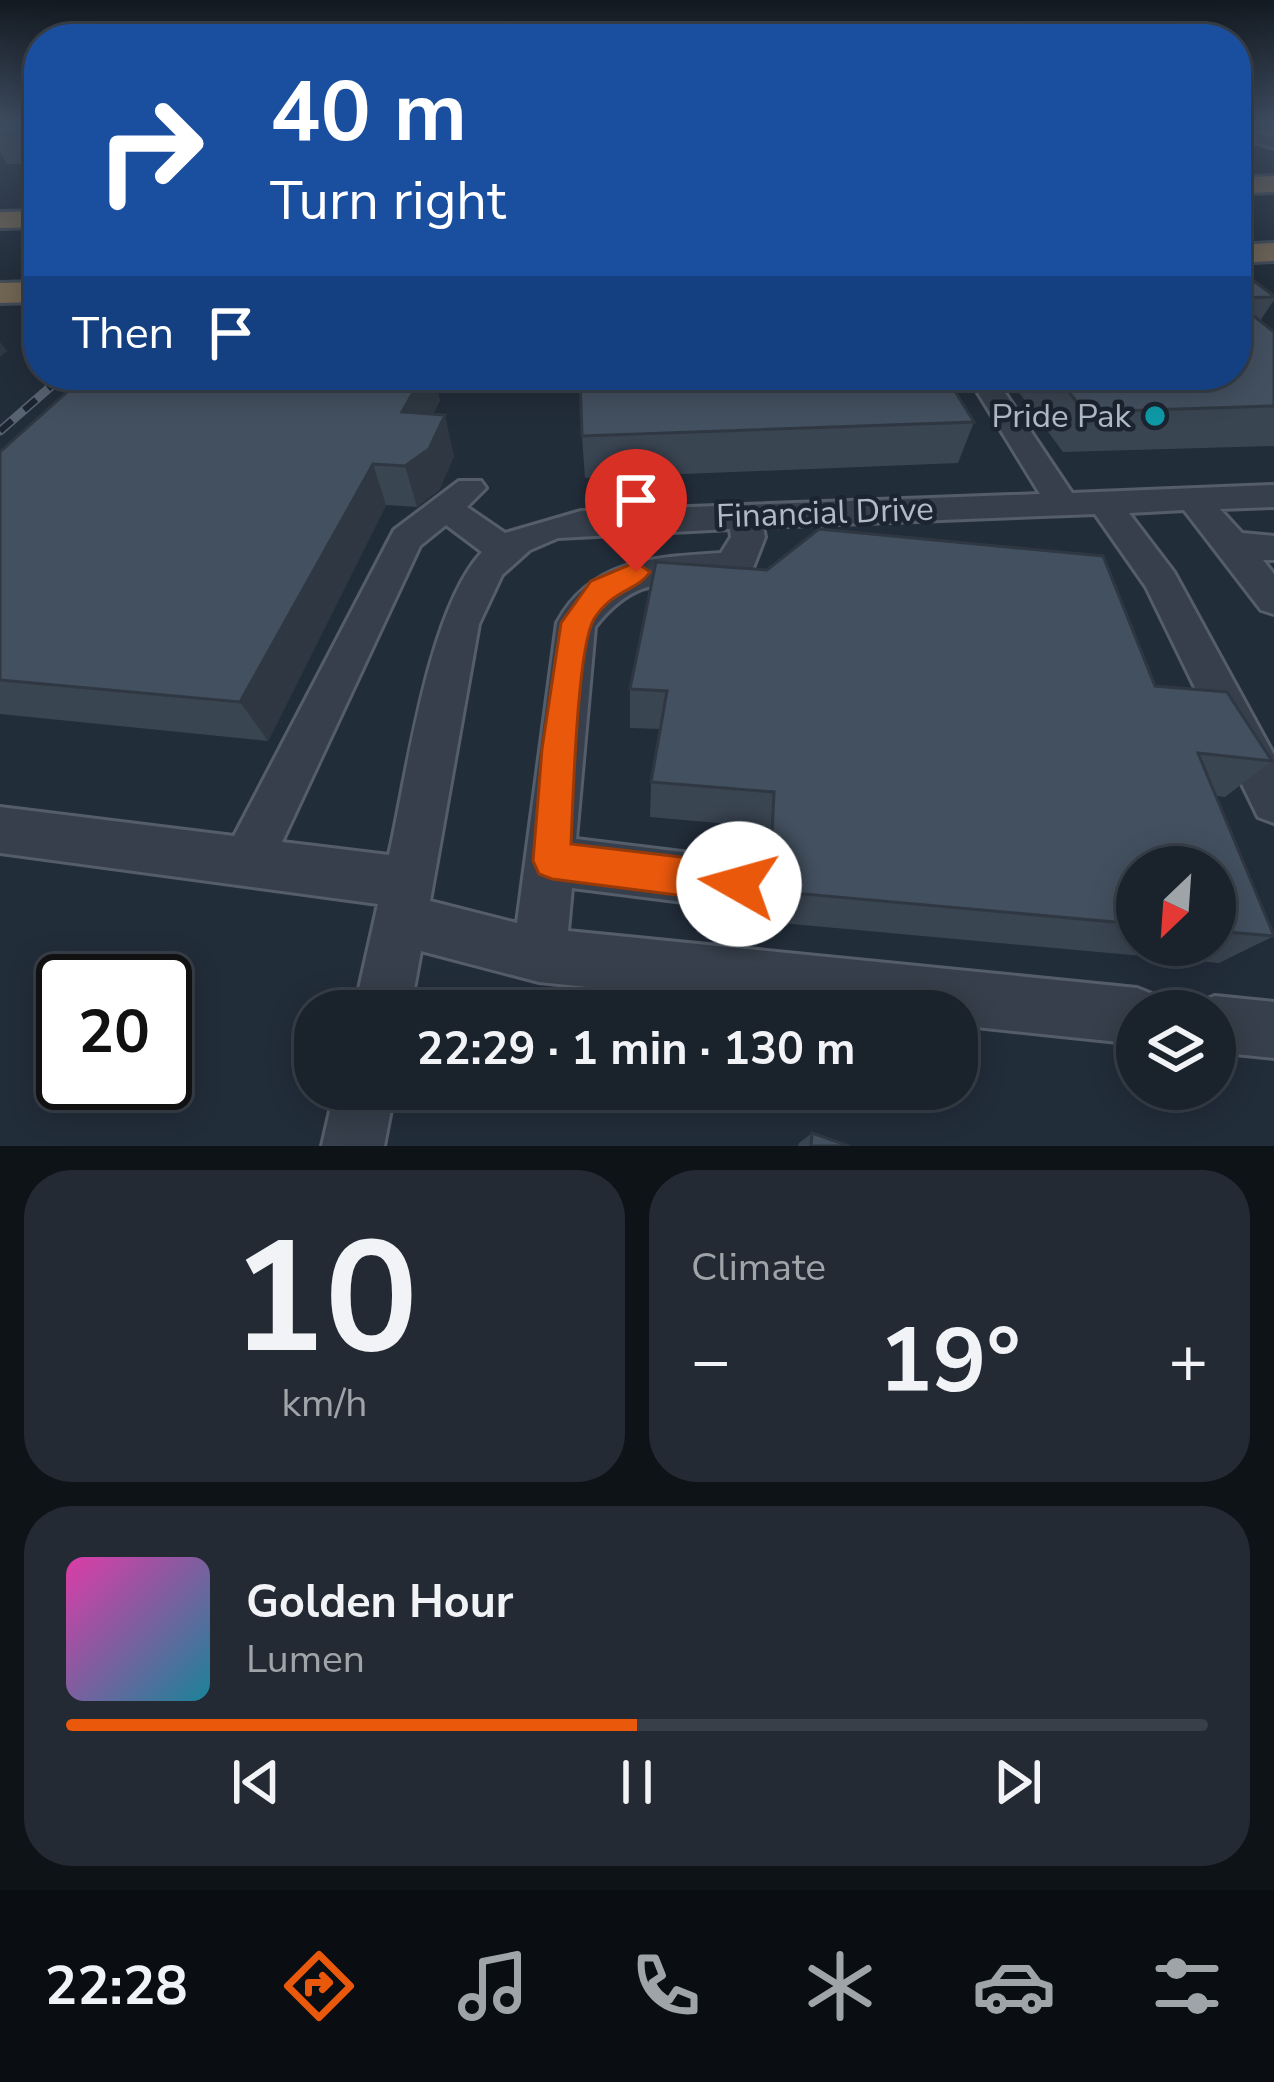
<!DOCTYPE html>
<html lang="en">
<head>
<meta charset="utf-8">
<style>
	body { margin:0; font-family:"Nunito Sans",sans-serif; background:#232a34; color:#f1f3f6; height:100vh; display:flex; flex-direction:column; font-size:45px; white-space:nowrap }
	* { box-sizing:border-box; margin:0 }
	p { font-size:39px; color:#9fa4a9 }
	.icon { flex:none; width:66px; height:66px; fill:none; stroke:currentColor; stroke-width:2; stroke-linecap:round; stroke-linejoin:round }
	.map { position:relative; height:1146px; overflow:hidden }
	.drawer { display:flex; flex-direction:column; gap:24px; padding:24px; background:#0e1318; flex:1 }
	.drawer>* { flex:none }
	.banner { position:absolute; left:24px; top:24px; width:1227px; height:366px; border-radius:48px; box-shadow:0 6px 30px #0003,0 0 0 3px #383f48; background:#1a4fa0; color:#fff; overflow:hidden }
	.needle { width:78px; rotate:205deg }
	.buttons { position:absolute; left:1116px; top:846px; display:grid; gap:24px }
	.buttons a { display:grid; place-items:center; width:120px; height:120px; border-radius:50%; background:#1a222c; box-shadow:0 6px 30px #0003,0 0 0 3px #383f48; font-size:60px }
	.speed { position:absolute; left:36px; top:954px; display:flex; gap:24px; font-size:60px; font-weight:700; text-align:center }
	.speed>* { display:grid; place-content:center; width:156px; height:156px; border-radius:50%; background:#1a222c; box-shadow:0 6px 30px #0003,0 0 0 3px #383f48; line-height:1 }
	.speed .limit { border:6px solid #111; border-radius:18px; background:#fff; color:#111 }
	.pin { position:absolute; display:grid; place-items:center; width:102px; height:102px; color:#fff; margin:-123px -51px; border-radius:50% 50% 50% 0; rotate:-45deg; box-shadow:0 0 12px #0007 }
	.pin .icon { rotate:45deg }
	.me { position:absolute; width:132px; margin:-66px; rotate:277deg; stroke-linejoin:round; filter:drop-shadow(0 0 9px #0008) }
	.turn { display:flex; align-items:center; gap:42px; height:252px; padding:0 48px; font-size:54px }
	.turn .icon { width:156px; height:156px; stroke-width:2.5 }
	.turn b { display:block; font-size:84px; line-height:102px }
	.then { display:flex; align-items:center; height:114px; padding:0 48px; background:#0003; gap:24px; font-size:45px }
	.big { font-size:90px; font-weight:700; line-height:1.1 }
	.drawer .tile { flex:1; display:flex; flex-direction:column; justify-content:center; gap:18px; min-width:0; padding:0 42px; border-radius:48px; background:#232a34 }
	.drawer .dial { align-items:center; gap:0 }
	.dial b { font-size:156px; line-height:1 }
	.song { display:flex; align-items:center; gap:36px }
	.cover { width:144px; height:144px; border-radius:18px; background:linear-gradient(135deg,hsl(320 70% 55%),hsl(190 70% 35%)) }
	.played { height:12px; border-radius:6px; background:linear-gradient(90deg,#ea580c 50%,#383f48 50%) }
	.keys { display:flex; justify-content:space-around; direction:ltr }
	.heat { display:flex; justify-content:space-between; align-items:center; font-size:66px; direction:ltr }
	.drawer .tiles { flex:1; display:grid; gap:24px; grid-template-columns:1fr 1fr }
	.tile:last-child { grid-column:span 2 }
	.trip { position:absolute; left:294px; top:990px; width:684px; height:120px; border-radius:48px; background:#1a222c; box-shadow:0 6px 30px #0003,0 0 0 3px #383f48; font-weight:700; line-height:120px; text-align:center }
	.tabs { display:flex; height:192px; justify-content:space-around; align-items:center; background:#0a0e12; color:#9fa4a9 }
	.tabs .icon { width:84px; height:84px }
	.tabs .on { color:#ea580c }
	.tabs b { font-size:54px; color:#f1f3f6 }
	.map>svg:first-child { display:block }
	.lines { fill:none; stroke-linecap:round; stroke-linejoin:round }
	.minor-casing { stroke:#545d69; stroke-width:6 }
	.highway-casing { stroke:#414a56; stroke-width:6 }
	.minor { fill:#363f4b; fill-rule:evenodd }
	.highway { fill:#716553; fill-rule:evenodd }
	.rail-casing { stroke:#586372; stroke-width:9 }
	.rail { stroke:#1b2430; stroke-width:6; stroke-dasharray:16; stroke-linecap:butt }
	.wall { fill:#3a4552; fill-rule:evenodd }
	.shaded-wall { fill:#2f3842 }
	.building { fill:#43505f; stroke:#2f3842; stroke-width:3 }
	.route { fill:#ea580c; stroke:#983908; stroke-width:3 }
	.culture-dot { fill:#0f9aa8; stroke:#1b2430; stroke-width:4.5 }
	.labels { text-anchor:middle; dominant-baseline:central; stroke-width:9; stroke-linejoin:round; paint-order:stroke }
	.poi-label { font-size:33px; fill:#b1bac7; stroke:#1b2430; text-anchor:end }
	.street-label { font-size:33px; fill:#b1bac7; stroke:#1b2430 }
</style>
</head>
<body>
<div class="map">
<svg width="1274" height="1146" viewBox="0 0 1274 1146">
	<rect width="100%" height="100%" fill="#222d3a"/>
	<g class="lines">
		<!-- minor casing -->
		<g class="minor-casing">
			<g id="minor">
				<path d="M1236,126L1274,138V148L1236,136Z"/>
				<path d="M967,375H993L1072,493L1274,485V507L1220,509L1242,533L1274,536V560H1263L1274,574V614L1261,610L1184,510L1129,513L1174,572L1274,755V823L1258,817L1146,587L1095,514L763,527L765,537L753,568C691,602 651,555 595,627L576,839L739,859L757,866L764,884L757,902L739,909L572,888L568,931L1137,988L1157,996L1163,1011H1137V1044L957,1025V1011H819L539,982L421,951L410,1011H354L378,904L0,853V807L234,836L394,530L459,481H481L486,488L467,507L505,533L581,511L1040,494ZM446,525L482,552C428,610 407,775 389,855L282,842L420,546ZM730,529L731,537L721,553C657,557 591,559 557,623L517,923L430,901L479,624L502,575L530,550L558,538Z"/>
				<path d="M1215,996L1274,1002V1058L1215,1052V1011H1192L1195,1004Z"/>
				<path d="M335,1089H395L384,1146H322Z"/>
			</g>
		</g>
		<!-- highway casing -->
		<g class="highway-casing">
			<g id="highway">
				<path d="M1274,176V192L1236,194V178Z"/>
				<path d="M39,211V227L0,228V212Z"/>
				<path d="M1274,243V261L1236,263V245Z"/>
				<path d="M39,282V302L0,303V283Z"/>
			</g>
		</g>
		<!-- minor -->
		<use href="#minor" class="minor"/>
		<!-- highway -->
		<use href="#highway" class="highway"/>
		<!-- rail casing -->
		<g class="rail-casing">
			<path id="rail" d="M0,431L64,375"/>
		</g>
		<!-- rail -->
		<use href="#rail" class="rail"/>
	</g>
	<!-- wall -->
	<g class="wall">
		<path d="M39,123V164H7L0,152V127Z"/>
		<path d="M1237,123H1274V135Z"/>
		<path d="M1236,276L1274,296V300L1260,321L1274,332V446L1063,452L1006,375H1236Z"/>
		<path d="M440,400L433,414L454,456L439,490L417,507L386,505L268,741L0,714V452Z"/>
		<path d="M974,422L958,463L585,478L582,436Z"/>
		<path d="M1155,686L1272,761L1225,797L1216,796L1274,936L1219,963L759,921L768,886L762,866L763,827L650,817L651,782L660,729L630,728V689ZM1137,867H1215V945H1137Z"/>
		<path d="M812,1133L849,1146H798L799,1143Z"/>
	</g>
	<!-- shaded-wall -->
	<g class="shaded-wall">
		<path d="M0,342L7,351L0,357Z"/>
		<path d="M423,375H434L440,400L414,453L402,412Z"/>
		<path d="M445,415L454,456L439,490L417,507L405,466Z"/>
		<path d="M373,464L386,505L268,741L240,702Z"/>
	</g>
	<!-- building -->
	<g class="building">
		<path d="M7,123H39V133H0V127Z"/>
		<path d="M1246,275L1274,296V297L1236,298V276Z"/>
		<path d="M1236,302L1274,332V406L1085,412L1055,375H1236Z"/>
		<path d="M86,375H423L402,412L445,415L429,449L405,466L373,464L240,702L0,680V452Z"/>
		<path d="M580,375H945L974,422L582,436Z"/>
		<path d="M819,529L1103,556L1155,686L1227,692L1272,761L1198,753L1274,936L1215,931V867H1137V924L770,891L780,853L772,832L774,792L651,782L667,691L630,689L656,562L767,570Z"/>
		<path d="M812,1133L849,1146H811Z"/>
	</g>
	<!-- sky -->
	<linearGradient id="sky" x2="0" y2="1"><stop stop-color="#131920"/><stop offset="0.43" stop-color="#3e4c60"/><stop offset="1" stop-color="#3e4c60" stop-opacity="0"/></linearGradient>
	<rect width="1274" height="283" fill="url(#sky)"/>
	<!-- route -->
	<path class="route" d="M636,562L650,572C636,592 613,589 594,619C577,647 573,804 571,844L739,864L753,870L758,884L753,897L739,903L552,879L539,874L533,861L542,749L561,623L591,581Z"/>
	<!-- markers -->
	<circle class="culture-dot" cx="1155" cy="416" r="12"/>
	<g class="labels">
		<!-- poi labels -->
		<g class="poi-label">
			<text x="1131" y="416">Pride Pak</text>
		</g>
		<!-- street labels -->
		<g class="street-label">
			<text transform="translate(825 513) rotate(-2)">Financial Drive</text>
		</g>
	</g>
</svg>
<div class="buttons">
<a><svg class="needle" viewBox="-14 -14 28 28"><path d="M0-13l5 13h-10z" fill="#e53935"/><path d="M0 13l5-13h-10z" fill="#9fa4a9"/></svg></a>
<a><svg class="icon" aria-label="layers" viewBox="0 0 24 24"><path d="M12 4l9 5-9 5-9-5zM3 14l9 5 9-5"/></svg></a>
</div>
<div class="speed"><div class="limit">20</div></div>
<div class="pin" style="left:636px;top:572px;background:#d93025"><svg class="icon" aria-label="arrive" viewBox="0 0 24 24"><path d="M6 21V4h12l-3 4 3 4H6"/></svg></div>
<svg class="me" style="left:739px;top:884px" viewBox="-20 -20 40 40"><circle r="19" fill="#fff"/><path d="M0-13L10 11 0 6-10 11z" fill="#ea580c"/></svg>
<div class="trip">22:29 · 1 min · 130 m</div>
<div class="banner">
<div class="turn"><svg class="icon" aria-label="right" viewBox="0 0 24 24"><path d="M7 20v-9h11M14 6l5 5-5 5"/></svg><div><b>40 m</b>Turn right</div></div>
<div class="then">Then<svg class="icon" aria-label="arrive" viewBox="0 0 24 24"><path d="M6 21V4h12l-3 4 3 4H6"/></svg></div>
</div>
</div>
<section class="drawer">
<div class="tiles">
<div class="tile dial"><b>10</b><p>km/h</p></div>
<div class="tile"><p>Climate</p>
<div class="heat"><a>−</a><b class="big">19°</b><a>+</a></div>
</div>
<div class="tile">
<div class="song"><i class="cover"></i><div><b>Golden Hour</b><p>Lumen</p></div></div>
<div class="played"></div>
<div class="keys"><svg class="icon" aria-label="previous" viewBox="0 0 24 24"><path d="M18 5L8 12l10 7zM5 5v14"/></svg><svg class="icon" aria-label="pause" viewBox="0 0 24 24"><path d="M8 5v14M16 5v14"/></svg><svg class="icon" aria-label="next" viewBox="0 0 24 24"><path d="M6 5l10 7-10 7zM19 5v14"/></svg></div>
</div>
</div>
</section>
<nav class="tabs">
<b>22:28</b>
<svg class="icon on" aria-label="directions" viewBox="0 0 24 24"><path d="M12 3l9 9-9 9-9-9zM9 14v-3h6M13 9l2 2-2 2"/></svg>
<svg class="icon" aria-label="music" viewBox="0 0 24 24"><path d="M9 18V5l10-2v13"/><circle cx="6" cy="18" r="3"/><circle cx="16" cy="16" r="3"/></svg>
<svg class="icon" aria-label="phone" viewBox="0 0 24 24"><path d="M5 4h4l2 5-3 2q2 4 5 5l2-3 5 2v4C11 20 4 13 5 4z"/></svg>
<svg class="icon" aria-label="climate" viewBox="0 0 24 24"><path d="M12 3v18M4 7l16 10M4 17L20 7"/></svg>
<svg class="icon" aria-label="car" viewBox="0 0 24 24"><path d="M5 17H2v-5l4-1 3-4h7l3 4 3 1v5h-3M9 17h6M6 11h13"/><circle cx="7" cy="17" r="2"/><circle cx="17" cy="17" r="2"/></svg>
<svg class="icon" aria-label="filters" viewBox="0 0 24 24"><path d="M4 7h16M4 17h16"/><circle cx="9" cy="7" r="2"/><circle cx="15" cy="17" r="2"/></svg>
</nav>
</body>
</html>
